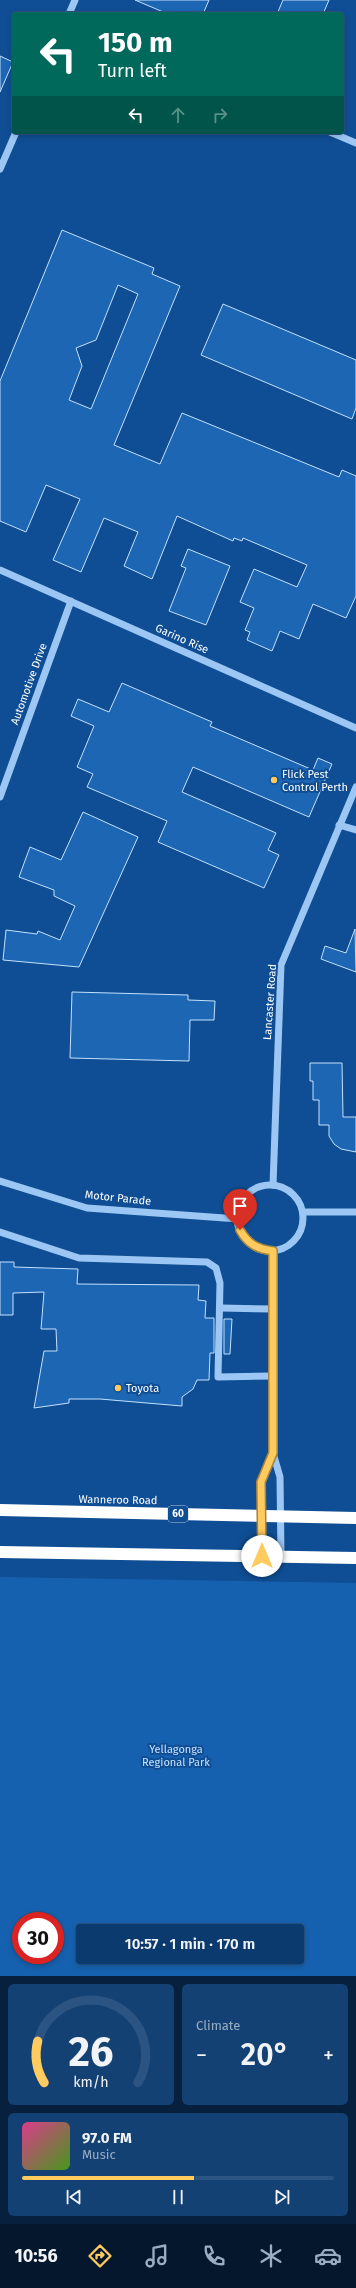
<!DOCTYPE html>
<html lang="en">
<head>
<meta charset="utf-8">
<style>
	body { margin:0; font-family:"Fira Sans",sans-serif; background:#144174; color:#f1f3f6; height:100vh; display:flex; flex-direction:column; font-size:15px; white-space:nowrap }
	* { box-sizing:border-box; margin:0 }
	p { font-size:13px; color:#9aadc3 }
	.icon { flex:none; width:22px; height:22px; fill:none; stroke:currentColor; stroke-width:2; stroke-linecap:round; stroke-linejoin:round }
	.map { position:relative; height:1976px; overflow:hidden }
	.side { display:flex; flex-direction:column; gap:8px; padding:8px; background:#06203d; flex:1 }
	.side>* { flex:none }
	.hud { position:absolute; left:12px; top:12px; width:332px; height:122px; border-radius:4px; box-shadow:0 2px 6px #0003,0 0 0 1px #2b5482; background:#00695c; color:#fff; overflow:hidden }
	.speed { position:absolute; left:12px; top:1912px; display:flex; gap:8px; font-size:20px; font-weight:700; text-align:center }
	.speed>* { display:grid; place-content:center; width:52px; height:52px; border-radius:50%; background:#0b3a6f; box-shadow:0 2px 6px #0003,0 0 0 1px #2b5482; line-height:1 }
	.speed .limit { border:6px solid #d22; background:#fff; color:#111 }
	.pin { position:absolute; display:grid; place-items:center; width:34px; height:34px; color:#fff; margin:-41px -17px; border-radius:50% 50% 50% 0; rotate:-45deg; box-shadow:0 0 4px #0007 }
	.pin .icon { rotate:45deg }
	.me { position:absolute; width:44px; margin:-22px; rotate:0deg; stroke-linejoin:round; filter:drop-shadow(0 0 3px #0008) }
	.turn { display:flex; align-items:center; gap:14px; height:84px; padding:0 20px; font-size:18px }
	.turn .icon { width:52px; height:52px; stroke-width:2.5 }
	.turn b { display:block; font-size:28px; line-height:34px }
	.lanes { display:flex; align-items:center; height:38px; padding:0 20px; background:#0003; justify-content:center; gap:20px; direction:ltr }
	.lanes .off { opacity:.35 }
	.big { font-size:30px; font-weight:600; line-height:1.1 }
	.side .widget { flex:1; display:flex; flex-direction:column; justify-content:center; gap:6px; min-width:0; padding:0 14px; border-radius:6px; background:#144174 }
	.side .dial { align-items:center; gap:0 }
	.dial svg { height:104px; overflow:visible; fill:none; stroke:#2b5482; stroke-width:7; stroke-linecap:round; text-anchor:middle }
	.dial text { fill:#f1f3f6; stroke:none }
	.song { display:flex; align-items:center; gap:12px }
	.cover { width:48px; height:48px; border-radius:6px; background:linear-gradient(135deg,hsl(330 70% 55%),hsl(100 70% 35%)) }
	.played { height:4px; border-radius:2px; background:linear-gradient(90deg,#ffcb5f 55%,#2b5482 55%) }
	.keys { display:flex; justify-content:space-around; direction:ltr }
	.heat { display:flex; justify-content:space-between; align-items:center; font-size:22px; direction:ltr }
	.side .tiles { flex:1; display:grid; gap:8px; grid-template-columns:1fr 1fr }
	.widget:last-child { grid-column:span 2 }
	.trip { position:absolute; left:76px; top:1924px; width:228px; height:40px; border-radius:4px; background:#0b3a6f; box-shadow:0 2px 6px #0003,0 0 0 1px #2b5482; font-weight:600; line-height:40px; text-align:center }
	.tab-bar { display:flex; height:64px; justify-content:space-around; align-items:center; background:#04172c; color:#9aadc3 }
	.tab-bar .icon { width:28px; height:28px }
	.tab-bar .current { color:#ffcb5f }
	.tab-bar b { font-size:18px; color:#f1f3f6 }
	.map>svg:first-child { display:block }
	.green { fill:#1661af; fill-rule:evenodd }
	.building { fill:#1c66b4; stroke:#c4e1fe; fill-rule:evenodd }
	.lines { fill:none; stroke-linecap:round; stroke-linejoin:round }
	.minor { stroke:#9cc7f4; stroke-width:7 }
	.highway { stroke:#fff; stroke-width:12 }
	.route-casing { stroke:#a6843e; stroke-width:10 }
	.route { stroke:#ffcb5f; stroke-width:7 }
	.poi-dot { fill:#ffcb5f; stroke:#0f4e94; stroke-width:1.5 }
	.labels { text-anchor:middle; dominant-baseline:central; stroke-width:4; stroke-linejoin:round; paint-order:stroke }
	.shield { fill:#0f4e94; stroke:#b7cadf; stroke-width:1 }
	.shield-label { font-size:10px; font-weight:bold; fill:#fff }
	.street-label { font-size:11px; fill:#fff; stroke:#0f4e94 }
	.poi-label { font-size:11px; fill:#fff; stroke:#0f4e94; text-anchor:start }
	.park-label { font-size:11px; fill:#c4e1fe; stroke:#0f4e94 }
</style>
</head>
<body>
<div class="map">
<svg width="356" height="1976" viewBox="0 0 356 1976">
	<rect width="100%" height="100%" fill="#0f4e94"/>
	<!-- green -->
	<path class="green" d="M0,1577L356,1583V1976H0ZM21,1921H55V1955H21ZM83,1931H297V1957H83Z"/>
	<!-- building -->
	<g class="building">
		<path d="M135,0H209L203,14H168Z"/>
		<path d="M283,0H329L323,14H277Z"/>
		<path d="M0,56L13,62L0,92Z"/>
		<path d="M62,230L154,268L152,274L180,286L114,445L160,464L182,413L339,477L342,470L356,476V596L346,618L313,604L299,639L280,631L272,651L247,640L250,632L245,630L254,608L240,602L254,569L297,587L307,565L243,538L242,541L234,538L233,541L177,516L152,579L124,566L138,532L104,518L81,572L53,560L80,499L46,485L26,532L0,521V381ZM118,285L138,294L91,409L69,400L82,366L76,348L96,340Z"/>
		<path d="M223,304L356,360V408L352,419L201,355Z"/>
		<path d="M188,549L230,566L206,625L169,611L186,568L181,566Z"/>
		<path d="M122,683L212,722L210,726L313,770L318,758L332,764L309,817L193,767L182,792L276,833L268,850L279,855L264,888L158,842L167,821L87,787L93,774L77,767L94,726L71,716L78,699L109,712Z"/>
		<path d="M83,812L138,837L79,967L3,960L6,930L37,934L38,931L60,940L75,906L54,896V890L19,877L30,847L61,860Z"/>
		<path d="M355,929L356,972L321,959L325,946L346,953Z"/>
		<path d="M72,992L188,995V1000L215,1001L214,1020H190L189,1061L70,1058Z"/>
		<path d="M310,1063H342L343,1117H356V1152L341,1149L334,1144L329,1136V1125H319V1100H313V1081H310Z"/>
		<path d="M0,1262H14V1267L78,1269L77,1284L199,1285L198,1300L206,1301L205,1318H214V1353H210L209,1380H197L193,1389L182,1397V1406L100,1399H69V1403L34,1408L44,1351H57L56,1329H41L44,1292L13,1293V1315H0Z"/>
		<path d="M224,1319H232L230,1354H224Z"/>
	</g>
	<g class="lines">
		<!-- minor -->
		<g class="minor">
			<path d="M69,14L75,0"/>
			<path d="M330,132L356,143"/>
			<path d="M0,169L16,132"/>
			<path d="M0,570L356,728"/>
			<path d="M0,797L71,601"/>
			<path d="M339,825L356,830"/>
			<path d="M0,1181L87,1208L238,1219"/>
			<path d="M273,1185L281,965L356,787"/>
			<circle cx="270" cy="1218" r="33"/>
			<path d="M303,1212H356"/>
			<path d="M0,1232L79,1258L207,1262L216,1268L220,1283L218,1377L273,1376"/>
			<path d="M273,1251V1453L280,1477L281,1556"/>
			<path d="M221,1308L273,1309"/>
			<path d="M262,1556L261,1482L273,1453"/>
		</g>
		<!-- highway -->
		<g class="highway">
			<path d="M0,1510L356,1518"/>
			<path d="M0,1552L356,1558"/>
		</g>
	</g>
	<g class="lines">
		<!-- route casing -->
		<g class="route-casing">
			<path id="route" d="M240,1230C248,1244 257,1249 273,1251V1453L261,1482L262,1556"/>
		</g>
		<!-- route -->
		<use href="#route" class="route"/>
	</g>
	<!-- markers -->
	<g class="poi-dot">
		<circle cx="274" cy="780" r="4"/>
		<circle cx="118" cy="1388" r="4"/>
	</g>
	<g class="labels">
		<!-- shield labels -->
		<rect class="shield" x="168" y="1506" width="20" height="16" rx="3"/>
		<g class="shield-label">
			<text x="178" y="1514">60</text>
		</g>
		<!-- street labels -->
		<g class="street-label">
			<text transform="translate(182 639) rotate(24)">Garino Rise</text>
			<text transform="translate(29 684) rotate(-70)">Automotive Drive</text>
			<text transform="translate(270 1002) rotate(-86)">Lancaster Road</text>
			<text transform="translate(118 1198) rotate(6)">Motor Parade</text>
			<text transform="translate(118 1500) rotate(1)">Wanneroo Road</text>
		</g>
		<!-- poi labels -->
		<g class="poi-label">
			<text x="282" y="774">Flick Pest<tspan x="282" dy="13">Control Perth</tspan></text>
			<text x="126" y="1388">Toyota</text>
		</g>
		<!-- park labels -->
		<g class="park-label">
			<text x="176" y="1749">Yellagonga<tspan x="176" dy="13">Regional Park</tspan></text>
		</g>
	</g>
</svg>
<div class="speed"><div class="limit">30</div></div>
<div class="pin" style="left:240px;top:1230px;background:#d93025"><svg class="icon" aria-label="arrive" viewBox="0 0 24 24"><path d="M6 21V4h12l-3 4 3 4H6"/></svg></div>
<svg class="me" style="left:262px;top:1556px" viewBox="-20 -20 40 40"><circle r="19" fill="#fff"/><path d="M0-13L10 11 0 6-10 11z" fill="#ffcb5f"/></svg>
<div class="trip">10:57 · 1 min · 170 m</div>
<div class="hud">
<div class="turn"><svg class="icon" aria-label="left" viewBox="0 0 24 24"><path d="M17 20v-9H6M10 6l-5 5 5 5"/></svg><div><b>150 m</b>Turn left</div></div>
<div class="lanes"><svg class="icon" aria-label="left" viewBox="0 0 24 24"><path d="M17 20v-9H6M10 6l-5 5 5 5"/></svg><svg class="icon off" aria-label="ahead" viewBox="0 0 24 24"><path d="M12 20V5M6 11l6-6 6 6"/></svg><svg class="icon off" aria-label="right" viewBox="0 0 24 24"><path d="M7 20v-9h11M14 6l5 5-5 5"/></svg></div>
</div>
</div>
<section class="side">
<div class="tiles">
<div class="widget dial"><svg viewBox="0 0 100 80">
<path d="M14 69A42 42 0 1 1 86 69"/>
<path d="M14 69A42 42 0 0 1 9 37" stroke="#ffcb5f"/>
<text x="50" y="56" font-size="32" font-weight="700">26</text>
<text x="50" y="72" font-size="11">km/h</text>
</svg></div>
<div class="widget"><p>Climate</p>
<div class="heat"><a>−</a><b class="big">20°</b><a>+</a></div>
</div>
<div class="widget">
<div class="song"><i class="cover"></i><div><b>97.0 FM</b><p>Music</p></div></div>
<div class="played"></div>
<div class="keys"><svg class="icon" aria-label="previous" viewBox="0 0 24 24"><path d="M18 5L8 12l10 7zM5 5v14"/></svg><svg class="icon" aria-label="pause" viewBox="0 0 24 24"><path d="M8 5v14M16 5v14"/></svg><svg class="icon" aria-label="next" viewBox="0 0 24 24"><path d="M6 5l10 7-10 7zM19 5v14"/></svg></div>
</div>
</div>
</section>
<nav class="tab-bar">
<b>10:56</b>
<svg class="icon current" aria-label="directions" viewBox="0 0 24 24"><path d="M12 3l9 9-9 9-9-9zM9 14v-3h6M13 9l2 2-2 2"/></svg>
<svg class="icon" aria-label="music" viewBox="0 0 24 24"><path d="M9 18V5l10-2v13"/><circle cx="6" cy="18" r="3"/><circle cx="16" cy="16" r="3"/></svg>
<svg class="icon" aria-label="phone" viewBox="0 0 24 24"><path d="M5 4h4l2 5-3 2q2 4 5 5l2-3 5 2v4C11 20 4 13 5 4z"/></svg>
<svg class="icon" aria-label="climate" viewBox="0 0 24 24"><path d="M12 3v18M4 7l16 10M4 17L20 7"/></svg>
<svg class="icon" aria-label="car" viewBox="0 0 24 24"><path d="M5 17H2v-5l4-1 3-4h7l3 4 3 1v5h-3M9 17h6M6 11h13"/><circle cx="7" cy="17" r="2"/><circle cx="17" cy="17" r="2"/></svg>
</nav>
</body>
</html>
